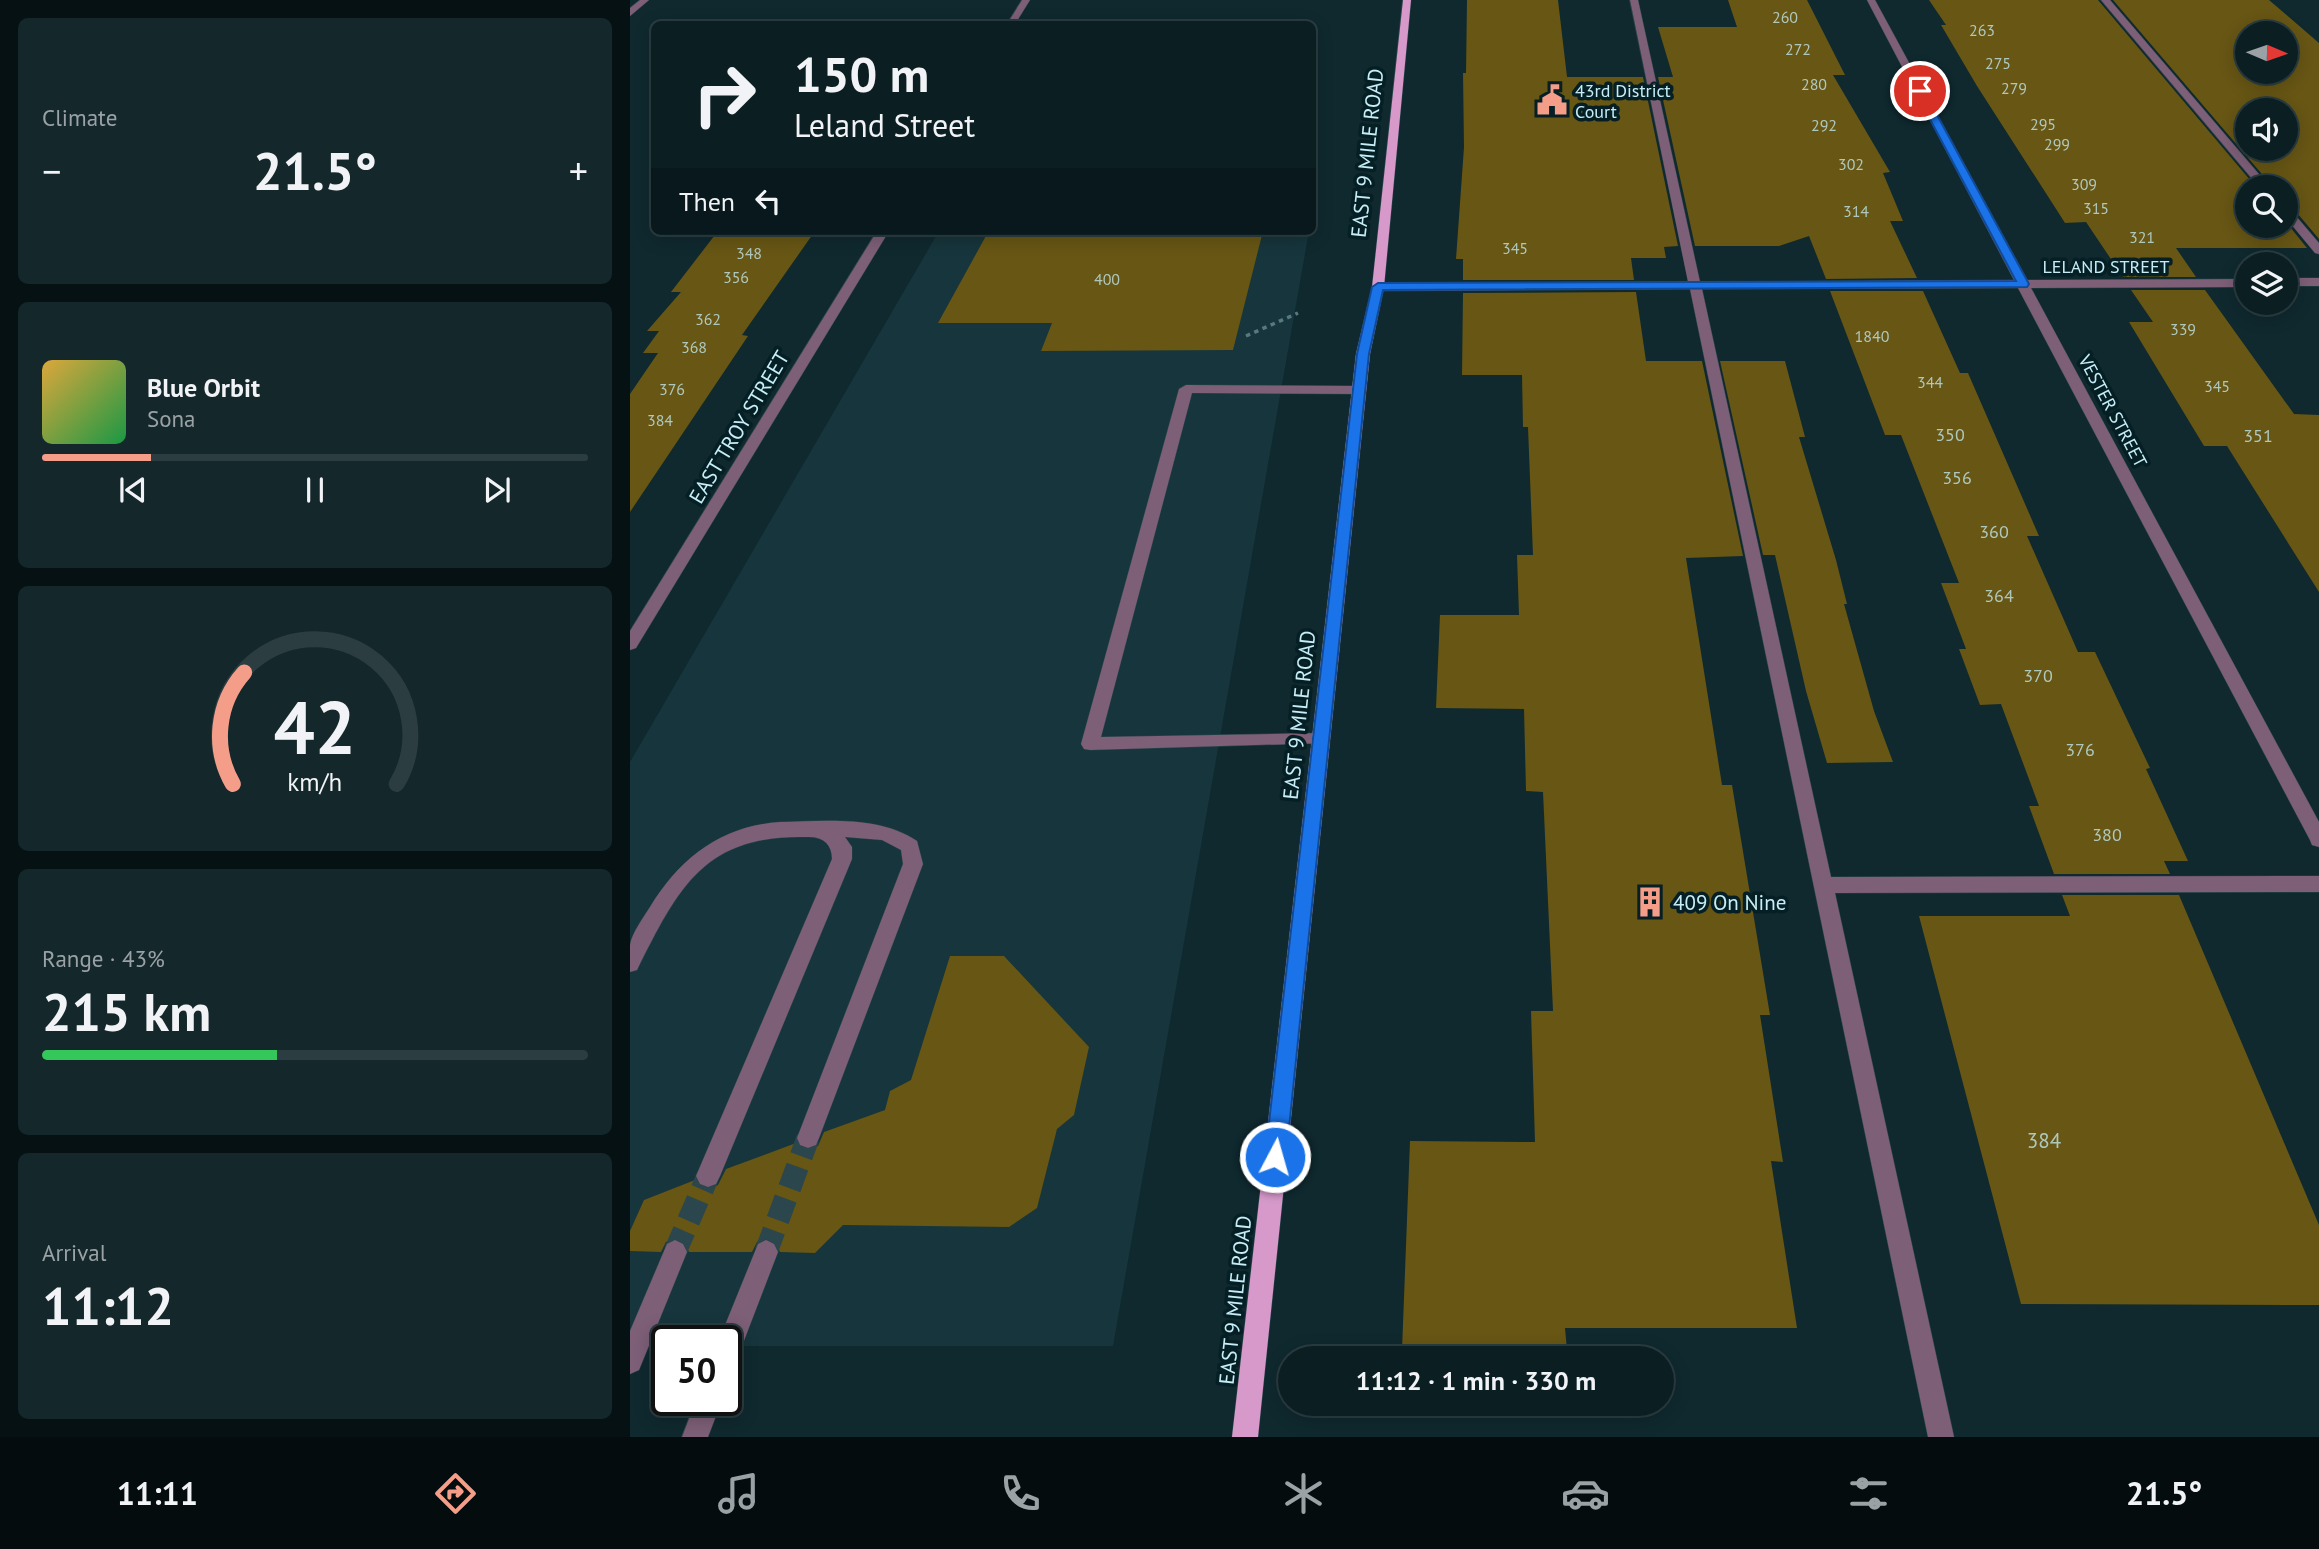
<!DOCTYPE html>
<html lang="en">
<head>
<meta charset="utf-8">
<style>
	body { margin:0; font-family:"PT Sans",sans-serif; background:#14272b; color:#f1f3f6; height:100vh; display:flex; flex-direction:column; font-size:26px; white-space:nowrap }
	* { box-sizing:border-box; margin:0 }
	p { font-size:23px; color:#9aa2a6 }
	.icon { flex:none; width:38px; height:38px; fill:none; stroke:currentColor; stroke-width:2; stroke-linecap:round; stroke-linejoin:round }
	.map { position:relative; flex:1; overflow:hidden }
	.sheet { display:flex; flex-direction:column; gap:18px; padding:18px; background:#061113; width:630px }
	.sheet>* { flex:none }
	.guide { position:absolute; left:21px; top:21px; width:665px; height:214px; border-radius:10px; box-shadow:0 4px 18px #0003,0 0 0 2px #2b3d41; background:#0b1f23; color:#f1f3f6; overflow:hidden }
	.needle { width:46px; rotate:92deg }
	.buttons { position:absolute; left:1605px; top:21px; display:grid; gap:14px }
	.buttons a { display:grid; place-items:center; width:63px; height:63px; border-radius:50%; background:#0b1f23; box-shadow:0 4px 18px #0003,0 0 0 2px #2b3d41; font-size:35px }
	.speed { position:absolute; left:21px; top:1325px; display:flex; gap:14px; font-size:35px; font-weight:700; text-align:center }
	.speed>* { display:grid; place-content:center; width:91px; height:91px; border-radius:50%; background:#0b1f23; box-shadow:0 4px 18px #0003,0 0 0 2px #2b3d41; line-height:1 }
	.speed .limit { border:4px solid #111; border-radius:10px; background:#fff; color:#111 }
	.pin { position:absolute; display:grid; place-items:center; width:60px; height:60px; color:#fff; margin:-30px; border:4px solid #fff; border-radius:50%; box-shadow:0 2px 7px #0007 }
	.me { position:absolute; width:77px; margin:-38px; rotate:6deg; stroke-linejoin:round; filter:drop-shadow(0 0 5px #0008) }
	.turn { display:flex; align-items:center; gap:24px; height:147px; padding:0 28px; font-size:32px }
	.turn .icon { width:91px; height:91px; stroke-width:2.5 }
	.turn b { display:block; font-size:49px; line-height:60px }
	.then { display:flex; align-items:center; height:66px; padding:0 28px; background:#0003; gap:14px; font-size:26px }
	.big { font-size:52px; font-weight:600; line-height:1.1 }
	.sheet .widget { flex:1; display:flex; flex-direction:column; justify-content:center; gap:10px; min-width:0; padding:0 24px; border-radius:10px; background:#14272b }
	.sheet .dial { align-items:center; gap:0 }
	.dial svg { height:182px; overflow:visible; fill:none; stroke:#2b3d41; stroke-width:7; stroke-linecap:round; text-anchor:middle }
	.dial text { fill:#f1f3f6; stroke:none }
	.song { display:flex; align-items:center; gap:21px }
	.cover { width:84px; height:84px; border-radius:10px; background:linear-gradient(135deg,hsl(40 70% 55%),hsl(140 70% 35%)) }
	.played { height:7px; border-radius:4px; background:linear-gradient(90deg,#f49e8a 20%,#2b3d41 20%) }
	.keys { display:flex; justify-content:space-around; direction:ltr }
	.heat { display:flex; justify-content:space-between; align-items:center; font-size:38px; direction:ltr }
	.charge { height:10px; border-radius:5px; background:linear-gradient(90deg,#34c759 43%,#2b3d41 0) }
	.trip { position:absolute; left:648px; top:1346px; width:396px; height:70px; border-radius:35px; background:#0b1f23; box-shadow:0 4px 18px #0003,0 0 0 2px #2b3d41; font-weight:600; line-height:70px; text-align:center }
	.menu { display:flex; height:112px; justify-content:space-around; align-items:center; background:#040c0e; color:#9aa2a6 }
	.menu .icon { width:49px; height:49px }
	.menu .active { color:#f49e8a }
	.menu b { font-size:32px; color:#f1f3f6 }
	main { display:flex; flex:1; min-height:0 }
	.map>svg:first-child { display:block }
	.built { fill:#16353c }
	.building { fill:#675614; fill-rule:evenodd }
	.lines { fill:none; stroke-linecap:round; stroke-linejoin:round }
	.minor-tunnel { stroke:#2b474d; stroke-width:23; stroke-dasharray:23 11; stroke-linecap:butt }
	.minor-casing { stroke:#29454b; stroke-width:1 }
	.major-casing { stroke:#29454b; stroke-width:1 }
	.path { stroke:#597980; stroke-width:3.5; stroke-dasharray:4.5 4.5; stroke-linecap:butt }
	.minor { fill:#7d5f77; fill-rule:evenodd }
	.major { fill:#d699ca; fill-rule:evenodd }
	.route { fill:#1a73e8; stroke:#114b97; stroke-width:2 }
	.labels { text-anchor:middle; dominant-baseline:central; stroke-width:7; stroke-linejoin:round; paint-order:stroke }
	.far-number-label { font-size:16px; fill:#afc8be }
	.far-poi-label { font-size:18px; fill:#c7eef7; stroke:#051f25; text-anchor:start }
	.far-street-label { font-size:18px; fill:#c7eef7; stroke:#051f25 }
	.number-label { font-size:18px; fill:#afc8be }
	.street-label { font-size:21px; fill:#c7eef7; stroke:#051f25 }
	.poi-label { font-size:21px; fill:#c7eef7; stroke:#051f25; text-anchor:start }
	.near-number-label { font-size:21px; fill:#afc8be }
</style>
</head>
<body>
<main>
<section class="sheet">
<div class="widget"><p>Climate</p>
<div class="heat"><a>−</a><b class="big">21.5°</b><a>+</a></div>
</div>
<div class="widget">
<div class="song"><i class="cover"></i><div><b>Blue Orbit</b><p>Sona</p></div></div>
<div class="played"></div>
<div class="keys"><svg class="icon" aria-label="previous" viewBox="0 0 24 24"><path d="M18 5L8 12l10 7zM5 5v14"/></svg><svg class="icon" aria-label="pause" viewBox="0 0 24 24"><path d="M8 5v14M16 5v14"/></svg><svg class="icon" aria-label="next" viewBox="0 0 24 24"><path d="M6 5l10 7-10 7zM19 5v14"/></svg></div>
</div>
<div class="widget dial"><svg viewBox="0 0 100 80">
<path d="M14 69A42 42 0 1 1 86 69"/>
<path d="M14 69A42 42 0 0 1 19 20" stroke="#f49e8a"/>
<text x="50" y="56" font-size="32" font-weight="700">42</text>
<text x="50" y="72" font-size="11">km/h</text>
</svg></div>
<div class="widget"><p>Range · 43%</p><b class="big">215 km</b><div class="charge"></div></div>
<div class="widget"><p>Arrival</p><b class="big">11:12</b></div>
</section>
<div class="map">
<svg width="1689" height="1437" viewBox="0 0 1689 1437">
	<rect width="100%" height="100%" fill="#0f292f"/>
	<!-- built -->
	<path class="built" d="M309,231H679L483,1346H96V1340H37V1346H0V762Z"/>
	<!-- building -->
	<g class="building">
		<path d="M837,0H928L937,77H1013L1048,246L1034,247L1036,258H1001L1004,280H833V259H826L834,147L833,73H836Z"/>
		<path d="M1098,0H1177L1215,75H1203L1260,172L1253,173L1273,221H1260L1287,278L1196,279L1179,236L1149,246H1065L1028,77H1043L1028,27H1107Z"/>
		<path d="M1299,0H1468L1626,187H1617V226H1656V222L1677,248H1546L1566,277H1493L1456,222L1435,223L1428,212L1347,86L1311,25H1316Z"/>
		<path d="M1483,0H1639L1689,43V239L1662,207L1656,206V187H1643ZM1617,33H1656V72H1617ZM1617,110H1656V149H1617Z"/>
		<path d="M88,231H185L112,335L118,336L0,512V394L28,353H13L29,331H17L51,292H41Z"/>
		<path d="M357,234L632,235L603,350L411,351L422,323H308Z"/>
		<path d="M1501,290H1575L1664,414L1689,415V592L1597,446H1574L1499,322H1523Z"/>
		<path d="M1200,291H1293L1330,373H1338L1409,536H1397L1448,652H1465L1520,768L1516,769L1558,861H1534L1540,874H1424L1399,806H1409L1371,704L1350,705L1329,649H1336L1311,583H1329L1271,435H1255Z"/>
		<path d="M1006,292L1016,361H1072L1113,556L1056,558L1092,785H1102L1140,1015H1130L1153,1162L1141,1161L1167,1328H935L937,1350H772L780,1141L905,1142L901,1011H923L913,792L896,791L894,709L806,708L810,615H889L887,555H903L898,427H893L892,375H832L833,293Z"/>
		<path d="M1090,361H1155L1175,437H1169L1206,560L1217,604H1214L1244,711L1263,762L1197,763L1176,691L1145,555H1133Z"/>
		<path d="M1432,895H1549L1689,1225V1305L1391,1304L1289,916H1440Z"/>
		<path d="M320,956H374L459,1047L444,1115L427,1129L407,1208L379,1227L213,1225L185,1253L150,1252L146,1243L137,1238L127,1242L122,1252H59L55,1243L46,1238L36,1242L31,1252L0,1251V1231L14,1200L65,1180L69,1186L79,1189L88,1185L96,1169L166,1143L169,1147L179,1150L188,1146L194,1132L255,1110L260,1091L281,1080Z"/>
	</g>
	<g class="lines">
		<!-- minor-tunnel -->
		<g class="minor-tunnel">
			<path d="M45,1252L78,1176"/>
			<path d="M136,1252L178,1138"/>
		</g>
		<!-- minor casing -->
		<g class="minor-casing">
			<g id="minor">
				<path d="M10,0H19L0,16V8Z"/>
				<path d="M392,0H400L385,24H377Z"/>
				<path d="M1000,0H1008L1070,282L1384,280L1237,0H1245L1397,280L1617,279V287L1401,288L1689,822V847L1682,845L1680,840L1388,288L1072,289L1201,877L1689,876V892L1205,893L1324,1437H1298L1060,289L748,291L742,287L748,283L1058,282Z"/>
				<path d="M1471,0H1480L1640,187H1629Z"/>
				<path d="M1656,208L1660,209L1689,243V254L1685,253L1656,218Z"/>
				<path d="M247,231H259L6,648L0,650V631Z"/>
				<rect x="1656" y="278" width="33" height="8"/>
				<path d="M556,385L729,386L736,390L729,394L562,393L471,737L691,733L697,735L700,739L697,743L460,750L454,749L451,744L549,389Z"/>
				<path d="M150,822C194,821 249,815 287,841L293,864L189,1138L186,1145L178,1148L170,1145L167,1138L273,864L271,850L252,840L215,837L222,847V859L90,1176L86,1184L78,1187L70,1184L66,1176L202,859C202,845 194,837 179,837C75,834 49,886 7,970L0,972C0,964 0,954 0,945C2,933 13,918 20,907C50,858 91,826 150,822Z"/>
				<path d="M45,1240L53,1244L57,1252L9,1370L0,1374V1331L37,1244Z"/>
				<path d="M136,1240L144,1244L148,1252L105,1364L96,1367V1340H89L128,1244Z"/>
				<path d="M66,1400H92L78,1437H52Z"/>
			</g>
		</g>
		<!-- major casing -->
		<g class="major-casing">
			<path id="major" d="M773,0H781L754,287L740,354L628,1437H602L726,354L742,287Z"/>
		</g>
		<!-- path -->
		<path class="path" d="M616,336L668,313"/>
		<!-- minor -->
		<use href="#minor" class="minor"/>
		<!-- major -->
		<use href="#major" class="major"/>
	</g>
	<!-- route -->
	<path class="route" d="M1290,88L1294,91L1399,284L1397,287L753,290L739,354L656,1157L653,1164L645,1166L638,1164L635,1157L727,354L742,287L748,283L1386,281L1285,91Z"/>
	<!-- icons -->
	<defs>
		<g id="civic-bare" transform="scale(2.415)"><path d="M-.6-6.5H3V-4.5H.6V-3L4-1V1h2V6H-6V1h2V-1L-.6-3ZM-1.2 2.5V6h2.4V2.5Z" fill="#f49e8a" stroke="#051f25" stroke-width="2.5" paint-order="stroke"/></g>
		<g id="building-bare" transform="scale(2.415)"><path d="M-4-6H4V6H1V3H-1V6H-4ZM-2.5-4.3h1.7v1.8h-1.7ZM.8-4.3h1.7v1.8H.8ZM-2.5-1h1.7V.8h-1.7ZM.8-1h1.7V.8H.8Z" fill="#f49e8a" stroke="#051f25" stroke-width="2.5" paint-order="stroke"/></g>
	</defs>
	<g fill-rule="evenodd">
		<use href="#civic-bare" x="922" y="100"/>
		<use href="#building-bare" x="1020" y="902"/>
	</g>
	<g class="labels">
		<!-- far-number labels -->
		<g class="far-number-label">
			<text x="1155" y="17">260</text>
			<text x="1352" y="30">263</text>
			<text x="1168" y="49">272</text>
			<text x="1368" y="63">275</text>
			<text x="1184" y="84">280</text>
			<text x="1384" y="88">279</text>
			<text x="1413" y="124">295</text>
			<text x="1194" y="125">292</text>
			<text x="1427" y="144">299</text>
			<text x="1221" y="164">302</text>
			<text x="1454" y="184">309</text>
			<text x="1466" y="208">315</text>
			<text x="1226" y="211">314</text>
			<text x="1512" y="237">321</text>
			<text x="885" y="248">345</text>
			<text x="119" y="253">348</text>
			<text x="106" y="277">356</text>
			<text x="477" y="279">400</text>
			<text x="78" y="319">362</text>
			<text x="1553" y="329">339</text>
			<text x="1242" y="336">1840</text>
			<text x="64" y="347">368</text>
			<text x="1300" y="382">344</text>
			<text x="1587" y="386">345</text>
			<text x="42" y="389">376</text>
			<text x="30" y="420">384</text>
		</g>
		<!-- far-poi labels -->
		<g class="far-poi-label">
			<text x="945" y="90">43rd District<tspan x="945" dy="21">Court</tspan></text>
		</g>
		<!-- far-street labels -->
		<g class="far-street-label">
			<text x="1476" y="266">LELAND STREET</text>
			<text transform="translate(1483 411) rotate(62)">VESTER STREET</text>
		</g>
		<!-- number labels -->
		<g class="number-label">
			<text x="1320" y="434">350</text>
			<text x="1628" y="435">351</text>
			<text x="1327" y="477">356</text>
			<text x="1364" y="531">360</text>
			<text x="1369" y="595">364</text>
			<text x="1408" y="675">370</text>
			<text x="1450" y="749">376</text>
			<text x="1477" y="834">380</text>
		</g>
		<!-- street labels -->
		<g class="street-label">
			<text transform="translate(737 153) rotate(-84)">EAST 9 MILE ROAD</text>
			<text transform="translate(109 427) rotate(-59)">EAST TROY STREET</text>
			<text transform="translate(669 715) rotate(-84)">EAST 9 MILE ROAD</text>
			<text transform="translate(605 1300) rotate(-84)">EAST 9 MILE ROAD</text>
		</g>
		<!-- poi labels -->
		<g class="poi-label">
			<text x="1043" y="902">409 On Nine</text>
		</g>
		<!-- near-number labels -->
		<g class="near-number-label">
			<text x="1414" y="1140">384</text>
		</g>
	</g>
</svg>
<div class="buttons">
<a><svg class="needle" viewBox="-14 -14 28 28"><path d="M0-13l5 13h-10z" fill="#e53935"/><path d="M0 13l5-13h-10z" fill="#9aa2a6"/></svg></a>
<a><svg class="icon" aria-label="sound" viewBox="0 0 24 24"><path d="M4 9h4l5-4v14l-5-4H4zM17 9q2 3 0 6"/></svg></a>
<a><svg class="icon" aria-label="search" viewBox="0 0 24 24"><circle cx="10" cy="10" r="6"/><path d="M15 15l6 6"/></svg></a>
<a><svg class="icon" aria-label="layers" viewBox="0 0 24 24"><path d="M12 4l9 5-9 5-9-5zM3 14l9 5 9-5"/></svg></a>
</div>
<div class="speed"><div class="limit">50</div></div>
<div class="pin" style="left:1290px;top:91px;background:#d93025"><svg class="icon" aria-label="arrive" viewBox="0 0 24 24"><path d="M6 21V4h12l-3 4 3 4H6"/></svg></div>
<svg class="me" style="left:645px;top:1157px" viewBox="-20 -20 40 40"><circle r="17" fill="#1a73e8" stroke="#fff" stroke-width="3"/><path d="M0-11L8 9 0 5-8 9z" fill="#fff"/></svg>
<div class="trip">11:12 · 1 min · 330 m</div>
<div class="guide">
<div class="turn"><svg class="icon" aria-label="right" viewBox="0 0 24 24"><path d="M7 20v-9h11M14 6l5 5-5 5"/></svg><div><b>150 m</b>Leland Street</div></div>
<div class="then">Then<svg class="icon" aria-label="left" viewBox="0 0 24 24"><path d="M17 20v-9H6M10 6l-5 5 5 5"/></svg></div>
</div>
</div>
</main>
<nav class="menu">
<b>11:11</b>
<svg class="icon active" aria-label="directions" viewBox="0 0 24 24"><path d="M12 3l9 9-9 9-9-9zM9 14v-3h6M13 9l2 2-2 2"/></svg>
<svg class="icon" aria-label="music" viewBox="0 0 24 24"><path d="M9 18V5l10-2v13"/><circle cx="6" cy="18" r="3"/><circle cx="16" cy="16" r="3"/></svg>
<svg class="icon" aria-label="phone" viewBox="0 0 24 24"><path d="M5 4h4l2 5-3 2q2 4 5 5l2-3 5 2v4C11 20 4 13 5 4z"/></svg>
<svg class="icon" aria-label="climate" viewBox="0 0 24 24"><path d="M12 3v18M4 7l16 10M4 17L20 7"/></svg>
<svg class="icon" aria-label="car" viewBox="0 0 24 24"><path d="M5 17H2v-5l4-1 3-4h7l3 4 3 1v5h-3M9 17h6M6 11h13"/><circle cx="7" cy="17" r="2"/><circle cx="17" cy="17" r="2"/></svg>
<svg class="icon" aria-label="filters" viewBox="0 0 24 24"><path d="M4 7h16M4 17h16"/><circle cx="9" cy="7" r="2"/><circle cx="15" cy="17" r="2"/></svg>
<b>21.5°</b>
</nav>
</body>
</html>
